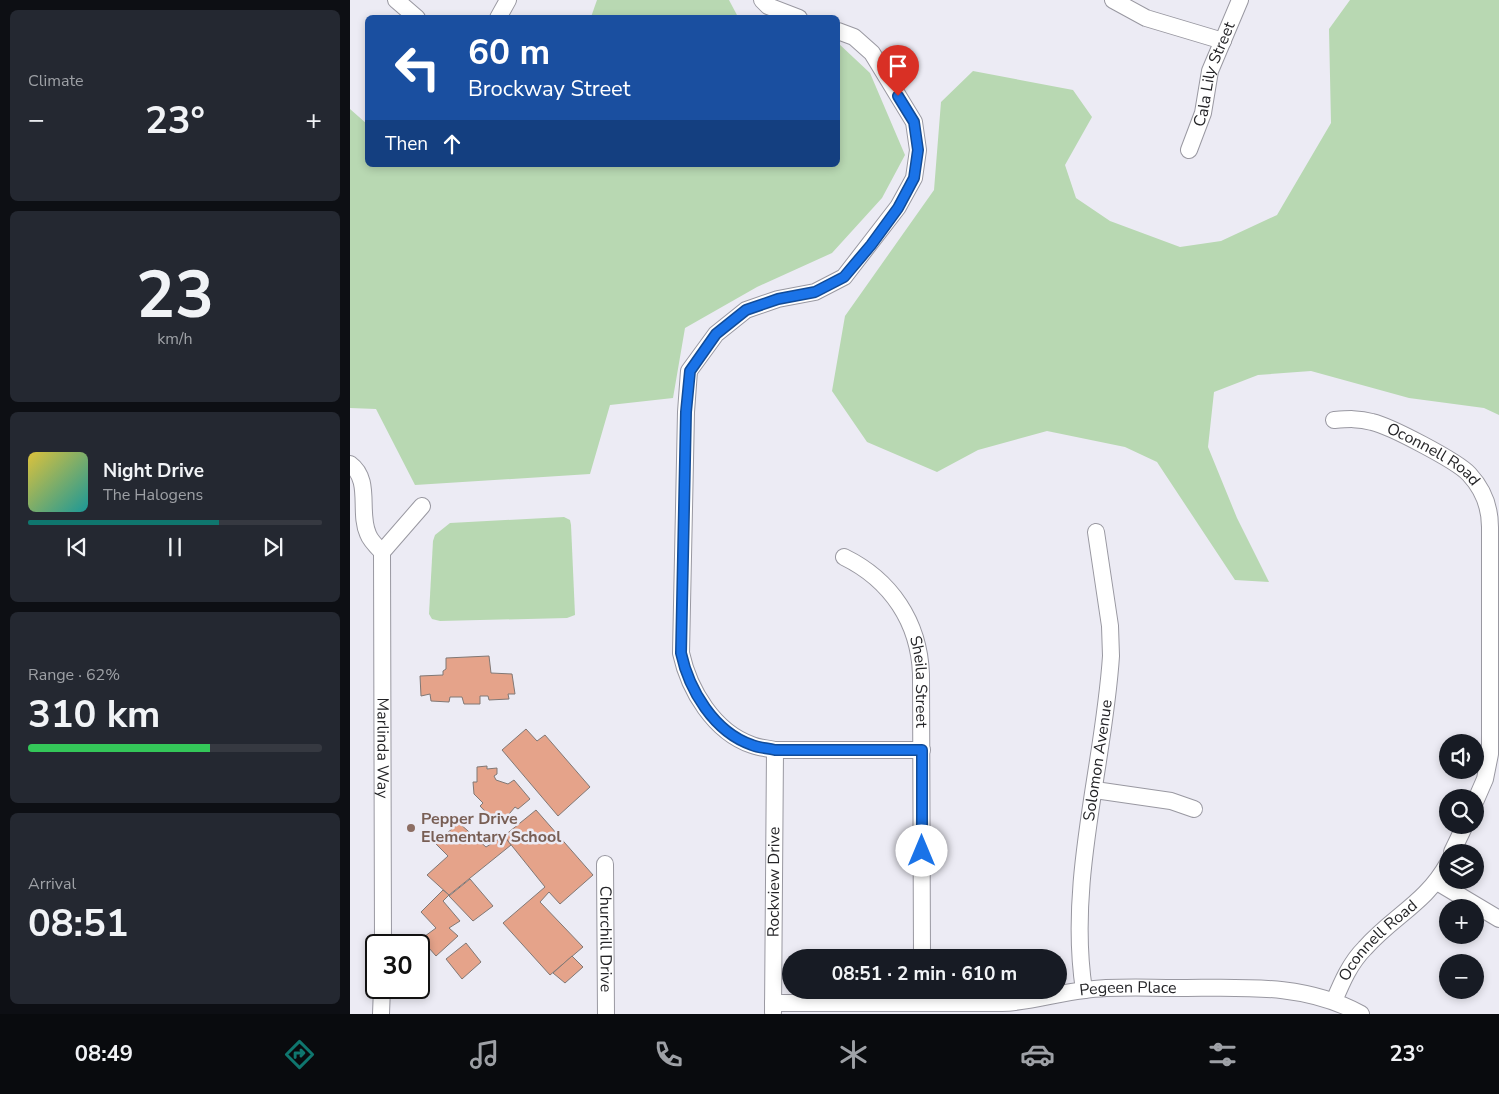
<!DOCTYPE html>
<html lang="en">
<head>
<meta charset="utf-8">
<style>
	body { margin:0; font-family:"Nunito Sans",sans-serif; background:#242831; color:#f1f3f6; height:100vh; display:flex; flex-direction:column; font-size:19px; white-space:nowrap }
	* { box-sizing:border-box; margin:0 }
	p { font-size:16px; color:#9ea1a6 }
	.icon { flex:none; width:28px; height:28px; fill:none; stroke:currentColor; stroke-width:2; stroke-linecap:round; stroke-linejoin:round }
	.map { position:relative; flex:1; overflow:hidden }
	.side { display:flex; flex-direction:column; gap:10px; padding:10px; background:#0d0f14; width:350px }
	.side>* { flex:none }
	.guide { position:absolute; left:15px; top:15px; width:475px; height:152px; border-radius:8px; box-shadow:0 2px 8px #0003; background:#1a4fa0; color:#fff; overflow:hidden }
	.controls { position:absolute; left:1089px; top:734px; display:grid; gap:10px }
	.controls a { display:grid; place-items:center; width:45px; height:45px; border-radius:50%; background:#171b24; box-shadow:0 2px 8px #0003; font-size:25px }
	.speed { position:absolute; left:15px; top:934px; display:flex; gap:10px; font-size:25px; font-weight:700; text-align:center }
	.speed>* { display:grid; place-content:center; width:65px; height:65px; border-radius:50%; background:#171b24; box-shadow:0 2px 8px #0003; line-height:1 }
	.speed .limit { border:2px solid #111; border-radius:8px; background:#fff; color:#111 }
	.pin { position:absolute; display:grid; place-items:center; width:42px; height:42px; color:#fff; margin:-51px -21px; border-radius:50% 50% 50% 0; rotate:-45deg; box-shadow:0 0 5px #0007 }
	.pin .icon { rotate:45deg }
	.me { position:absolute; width:55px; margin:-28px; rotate:0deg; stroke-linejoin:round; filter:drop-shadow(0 0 4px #0008) }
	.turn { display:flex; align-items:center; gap:18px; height:105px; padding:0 20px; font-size:22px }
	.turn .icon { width:65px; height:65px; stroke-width:2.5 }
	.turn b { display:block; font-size:35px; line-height:42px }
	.then { display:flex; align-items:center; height:48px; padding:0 20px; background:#0003; gap:10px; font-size:19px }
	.big { font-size:38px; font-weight:700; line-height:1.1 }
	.side .widget { flex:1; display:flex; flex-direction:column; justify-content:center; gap:8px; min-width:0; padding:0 18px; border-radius:8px; background:#242831 }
	.side .dial { align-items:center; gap:0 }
	.dial b { font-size:65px; line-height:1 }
	.song { display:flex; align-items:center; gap:15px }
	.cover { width:60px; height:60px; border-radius:8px; background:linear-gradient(135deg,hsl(50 70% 55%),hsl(180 70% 35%)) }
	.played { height:5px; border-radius:2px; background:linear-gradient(90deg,#0f766e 65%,#363941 65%) }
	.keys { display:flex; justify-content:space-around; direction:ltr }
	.heat { display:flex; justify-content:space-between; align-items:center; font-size:28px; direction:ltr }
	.charge { height:8px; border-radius:4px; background:linear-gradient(90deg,#34c759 62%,#363941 0) }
	.trip { position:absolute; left:432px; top:949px; width:285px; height:50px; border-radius:25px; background:#171b24; box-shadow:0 2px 8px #0003; font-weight:700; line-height:50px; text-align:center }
	.menu { display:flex; height:80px; justify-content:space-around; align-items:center; background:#090b0e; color:#9ea1a6 }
	.menu .icon { width:35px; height:35px }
	.menu .on { color:#0f766e }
	.menu b { font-size:22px; color:#f1f3f6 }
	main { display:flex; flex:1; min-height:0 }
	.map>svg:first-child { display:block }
	.green { fill:#b8d8b2 }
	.building { fill:#e5a38a; stroke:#817875 }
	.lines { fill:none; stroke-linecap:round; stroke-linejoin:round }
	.minor-casing { stroke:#9998a1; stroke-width:18 }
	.minor { stroke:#fff; stroke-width:16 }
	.route-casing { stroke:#114b97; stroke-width:12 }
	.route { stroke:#1a73e8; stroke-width:9 }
	.education-dot { fill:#8d6e63; stroke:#ecebf4; stroke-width:2 }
	.labels { text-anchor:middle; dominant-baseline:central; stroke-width:5; stroke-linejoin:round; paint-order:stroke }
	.street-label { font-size:16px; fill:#242427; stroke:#ecebf4 }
	.education-label { font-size:16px; font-weight:bold; fill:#785e54; stroke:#ecebf4; text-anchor:start }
</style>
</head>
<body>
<main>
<section class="side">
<div class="widget"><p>Climate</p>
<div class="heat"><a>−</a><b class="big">23°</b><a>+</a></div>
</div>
<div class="widget dial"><b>23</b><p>km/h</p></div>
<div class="widget">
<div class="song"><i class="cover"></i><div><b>Night Drive</b><p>The Halogens</p></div></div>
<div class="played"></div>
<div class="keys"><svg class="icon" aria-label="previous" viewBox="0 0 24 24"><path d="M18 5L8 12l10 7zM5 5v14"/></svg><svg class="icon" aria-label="pause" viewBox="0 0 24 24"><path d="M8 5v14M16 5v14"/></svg><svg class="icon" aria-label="next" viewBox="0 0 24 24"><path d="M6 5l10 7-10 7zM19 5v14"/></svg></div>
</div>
<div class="widget"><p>Range · 62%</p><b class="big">310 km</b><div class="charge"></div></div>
<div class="widget"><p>Arrival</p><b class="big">08:51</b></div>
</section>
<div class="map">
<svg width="1149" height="1014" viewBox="0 0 1149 1014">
	<rect width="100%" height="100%" fill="#ecebf4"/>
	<!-- green -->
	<g class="green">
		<path d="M247,0H379L388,17H241Z"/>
		<path d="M1000,0H1149V415L1134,408L1059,398L961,371L908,375L864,392L858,447L887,518L919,582L885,580L807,462L775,447L697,431L628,450L587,472L517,442L482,391L495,316L584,190L591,102L623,71L723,90L742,117L715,165L726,198L760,221L830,247L871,241L927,215L981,123L979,29Z"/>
		<path d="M488,43L520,73L555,155L532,198L482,253L407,287L335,328L323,398L260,405L240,474L65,485L26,409L0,408V109L17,124L18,165H488Z"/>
		<path d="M214,517L220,520L221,525L225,615L217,618L90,621L82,619L79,614L83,541L85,535L100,523Z"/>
	</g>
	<!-- building -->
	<g class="building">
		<path d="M139,656L141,673L162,674L165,694H158L159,699L139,700L138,696H130V704H114L112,697H100L99,702L81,701L80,694L71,696L70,676L93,675V671L96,669V658Z"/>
		<path d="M176,729L187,741L195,735L240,787L208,816L152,750Z"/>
		<path d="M137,766V769L147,768V774L144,776L146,780L158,784L164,780L180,799L168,809L165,807L149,826L130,806L133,803L124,794L123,782H127V767Z"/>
		<path d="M186,810L243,875L210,904L199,892L190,902L233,947L200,975L153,923L195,887L154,836Z"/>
		<path d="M109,823L136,847L154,836L161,845L99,895L77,875L98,856L85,843Z"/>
		<path d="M120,879L143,906L123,921L99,896Z"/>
		<path d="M93,890L99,895L93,901L110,921L99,928L108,936L86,956L71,939L86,928L71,912Z"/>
		<path d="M116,943L131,962L112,979L96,959Z"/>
		<path d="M222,956L233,967L215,983L203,973Z"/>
	</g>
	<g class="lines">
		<!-- minor casing -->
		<g class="minor-casing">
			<g id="minor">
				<path d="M46,0L67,18"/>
				<path d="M412,0L418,6L449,18"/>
				<path d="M763,0L796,18L873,41"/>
				<path d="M148,18L158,0"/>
				<path d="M488,31L504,37L522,53L564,122L568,150L564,178L548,207L494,277L465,292L428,299L396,310L366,334L339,371L336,412L331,653C339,690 364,732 402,745C409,748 417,748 425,750H572"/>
				<path id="s1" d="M839,150L853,113L860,71L890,0"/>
				<path id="s2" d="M984,420C997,419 1009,418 1022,422C1040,426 1107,461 1119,474C1133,489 1140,507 1140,527V754L1135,779L1125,802"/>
				<path d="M0,464C22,480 8,512 18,534C20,540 27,547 32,552"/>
				<path id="s3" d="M32,552L33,945"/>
				<path d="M32,552L72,506"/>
				<path id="s4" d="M494,557C541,580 569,622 571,674L572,958"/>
				<path d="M745,790L821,801L844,809"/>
				<path d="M1102,852L1115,825"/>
				<path id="s5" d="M255,864L256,1014"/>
				<path d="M1087,882L1149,919"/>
				<path id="s6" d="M734,990C717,881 754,765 761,656L760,626L746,532"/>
				<path id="s7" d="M984,1001C992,982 1000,963 1015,948C1043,916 1076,903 1098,863"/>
				<path id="s8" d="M423,1003H652C681,1002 707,993 735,990C764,986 796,988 826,988C889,988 953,982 1011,1014"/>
				<path id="s9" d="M423,1012L425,750"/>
				<path d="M31,1014L32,988"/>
			</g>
		</g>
		<!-- minor -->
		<use href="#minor" class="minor"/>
	</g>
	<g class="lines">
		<!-- route casing -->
		<g class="route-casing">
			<path id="route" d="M548,96L564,122L568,150L564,178L548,208L521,245L494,277L465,292L428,299L396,310L366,334L340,371L336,412L331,653C339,690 364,732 402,745C409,748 417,748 425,750H572V851"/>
		</g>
		<!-- route -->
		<use href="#route" class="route"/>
	</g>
	<!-- markers -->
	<circle class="education-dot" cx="61" cy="828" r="5"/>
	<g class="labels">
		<!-- street labels -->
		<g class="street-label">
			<text stroke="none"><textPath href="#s1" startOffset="80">Cala Lily Street</textPath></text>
			<text stroke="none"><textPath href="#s2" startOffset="108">Oconnell Road</textPath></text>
			<text stroke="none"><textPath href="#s4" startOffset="155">Sheila Street</textPath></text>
			<text stroke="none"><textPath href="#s3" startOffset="196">Marlinda Way</textPath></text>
			<text stroke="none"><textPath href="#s6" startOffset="231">Solomon Avenue</textPath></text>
			<text stroke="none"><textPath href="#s9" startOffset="130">Rockview Drive</textPath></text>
			<text stroke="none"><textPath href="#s5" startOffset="75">Churchill Drive</textPath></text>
			<text stroke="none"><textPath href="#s7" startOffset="76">Oconnell Road</textPath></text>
			<text stroke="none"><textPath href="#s8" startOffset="356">Pegeen Place</textPath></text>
		</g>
		<!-- education labels -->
		<g class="education-label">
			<text x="71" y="819">Pepper Drive<tspan x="71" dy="18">Elementary School</tspan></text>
		</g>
	</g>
</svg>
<div class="controls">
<a><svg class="icon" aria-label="sound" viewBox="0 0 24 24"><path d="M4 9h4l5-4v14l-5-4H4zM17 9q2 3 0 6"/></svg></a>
<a><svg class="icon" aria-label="search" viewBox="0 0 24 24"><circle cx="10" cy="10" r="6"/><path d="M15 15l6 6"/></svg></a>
<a><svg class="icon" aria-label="layers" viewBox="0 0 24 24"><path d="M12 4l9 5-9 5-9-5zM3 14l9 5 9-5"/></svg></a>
<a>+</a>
<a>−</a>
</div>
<div class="speed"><div class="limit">30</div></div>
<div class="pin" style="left:548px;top:96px;background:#d93025"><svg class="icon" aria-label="arrive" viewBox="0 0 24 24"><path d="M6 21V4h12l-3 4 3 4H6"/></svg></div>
<svg class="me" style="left:572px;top:851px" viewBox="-20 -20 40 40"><circle r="19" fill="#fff"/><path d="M0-13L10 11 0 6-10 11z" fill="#1a73e8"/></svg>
<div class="trip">08:51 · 2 min · 610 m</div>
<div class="guide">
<div class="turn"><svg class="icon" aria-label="left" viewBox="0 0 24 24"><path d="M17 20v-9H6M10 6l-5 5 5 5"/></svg><div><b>60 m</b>Brockway Street</div></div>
<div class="then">Then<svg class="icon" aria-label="ahead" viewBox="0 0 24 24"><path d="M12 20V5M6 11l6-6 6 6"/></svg></div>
</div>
</div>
</main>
<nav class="menu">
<b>08:49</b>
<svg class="icon on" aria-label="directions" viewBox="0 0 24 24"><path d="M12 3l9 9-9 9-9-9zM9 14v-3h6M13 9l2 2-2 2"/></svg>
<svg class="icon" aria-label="music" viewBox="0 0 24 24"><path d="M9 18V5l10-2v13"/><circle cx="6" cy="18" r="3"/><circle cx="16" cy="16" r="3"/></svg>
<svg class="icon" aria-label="phone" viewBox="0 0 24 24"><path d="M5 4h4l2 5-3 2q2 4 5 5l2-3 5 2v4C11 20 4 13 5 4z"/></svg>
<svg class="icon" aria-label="climate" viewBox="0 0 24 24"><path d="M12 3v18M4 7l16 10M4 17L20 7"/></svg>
<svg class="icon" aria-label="car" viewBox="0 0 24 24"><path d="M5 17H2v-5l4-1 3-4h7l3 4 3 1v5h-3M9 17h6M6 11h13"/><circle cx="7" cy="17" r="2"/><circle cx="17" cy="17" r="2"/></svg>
<svg class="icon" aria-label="filters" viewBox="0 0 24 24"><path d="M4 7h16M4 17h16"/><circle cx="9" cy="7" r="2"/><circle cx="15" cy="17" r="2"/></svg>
<b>23°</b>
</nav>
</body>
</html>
